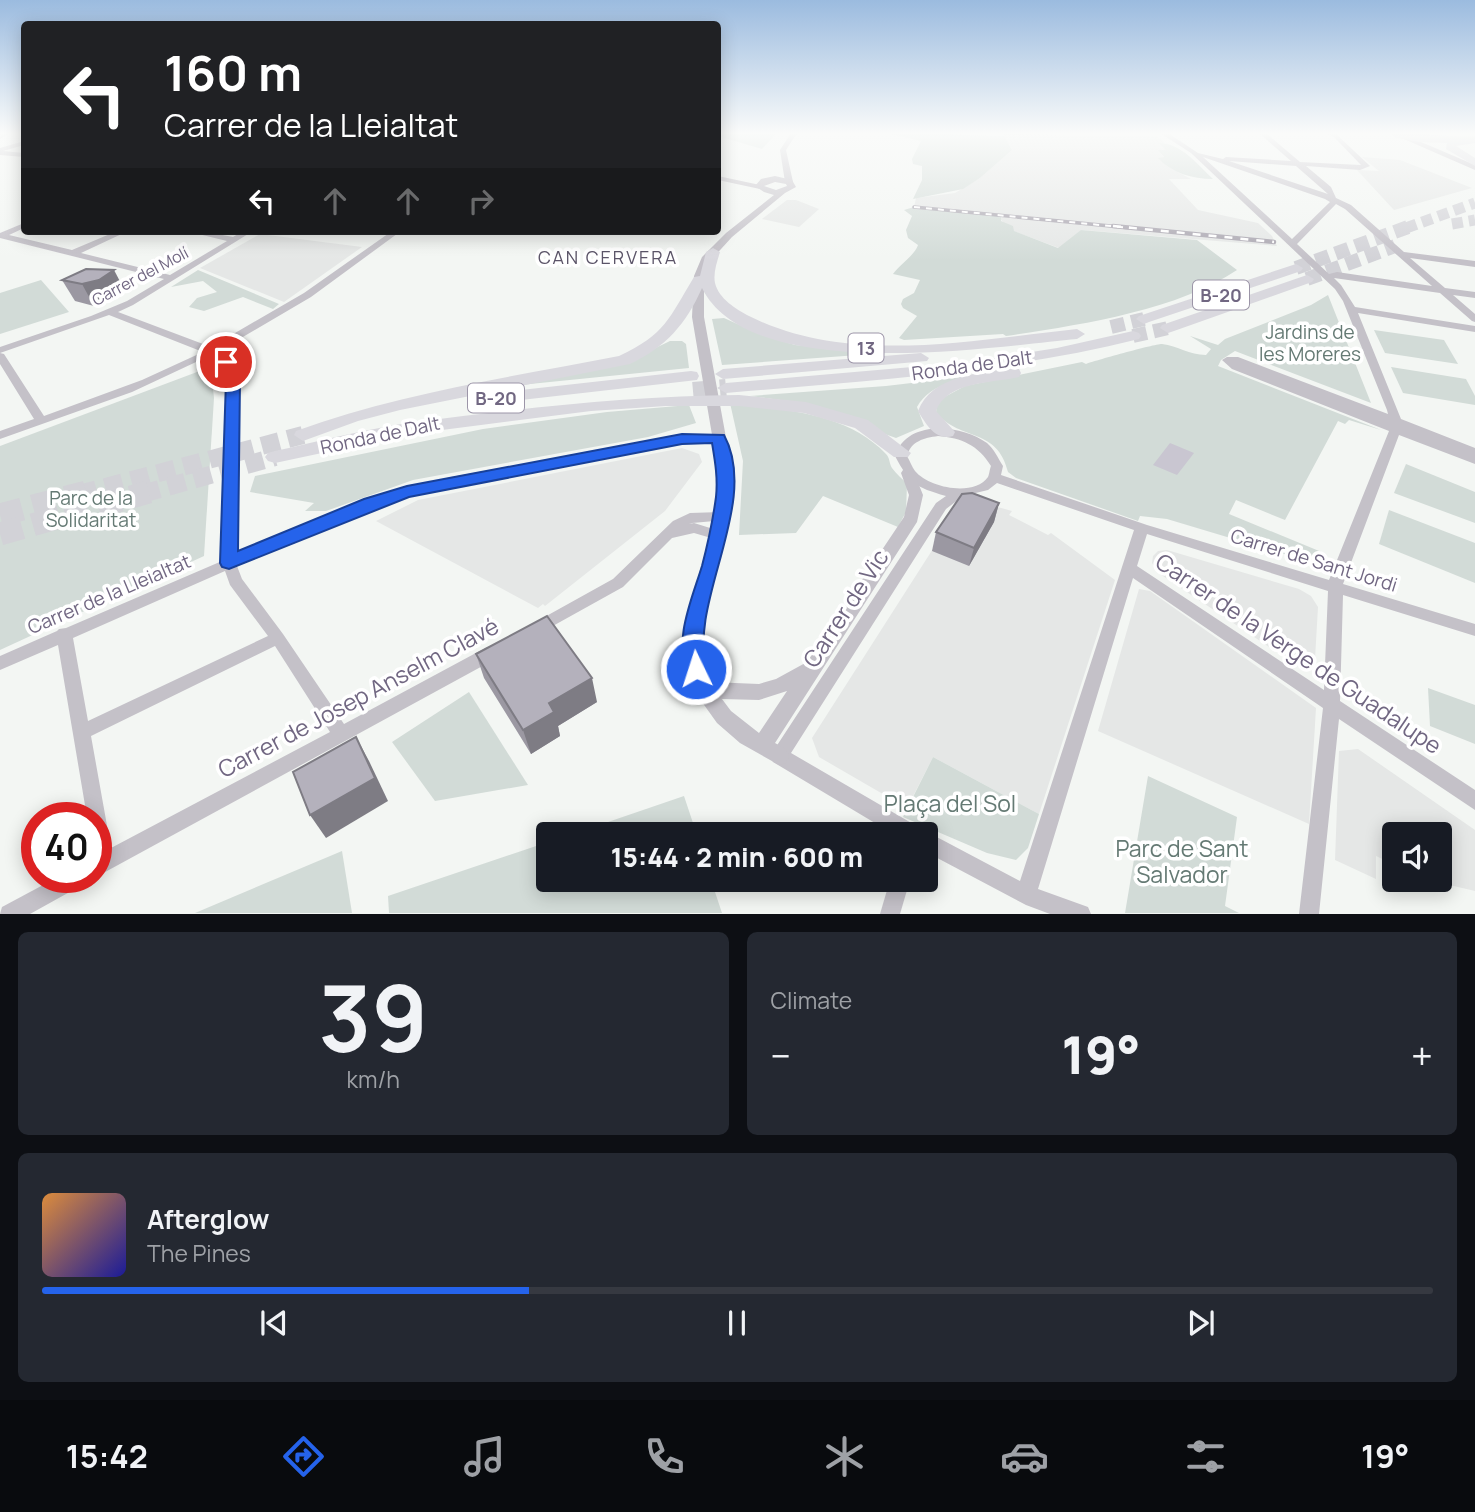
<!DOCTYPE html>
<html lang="en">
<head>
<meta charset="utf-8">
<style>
	body { margin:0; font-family:Manrope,sans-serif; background:#242831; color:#f1f3f6; height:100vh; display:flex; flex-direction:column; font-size:26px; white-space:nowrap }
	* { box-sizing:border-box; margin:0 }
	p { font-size:23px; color:#9ea1a6 }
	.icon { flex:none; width:38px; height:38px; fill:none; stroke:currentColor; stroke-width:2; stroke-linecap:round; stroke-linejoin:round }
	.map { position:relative; height:914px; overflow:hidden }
	.sheet { display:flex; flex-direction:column; gap:18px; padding:18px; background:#0d0f14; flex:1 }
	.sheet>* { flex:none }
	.hud { position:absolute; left:21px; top:21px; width:700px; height:214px; border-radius:7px; box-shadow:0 4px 18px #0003; background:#202124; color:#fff; overflow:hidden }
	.tools { position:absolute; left:1382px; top:822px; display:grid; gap:14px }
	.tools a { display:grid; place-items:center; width:70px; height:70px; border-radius:7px; background:#171b24; box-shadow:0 4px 18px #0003; font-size:35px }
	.speed { position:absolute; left:21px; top:802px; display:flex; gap:14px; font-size:35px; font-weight:700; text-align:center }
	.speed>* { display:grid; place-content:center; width:91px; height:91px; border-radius:50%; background:#171b24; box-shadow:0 4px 18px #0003; line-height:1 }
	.speed .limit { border:10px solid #d22; background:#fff; color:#111 }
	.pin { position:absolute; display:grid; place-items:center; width:60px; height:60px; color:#fff; margin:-30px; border:4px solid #fff; border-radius:50%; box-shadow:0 2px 7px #0007 }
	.me { position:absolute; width:77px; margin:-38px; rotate:356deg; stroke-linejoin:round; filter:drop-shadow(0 0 5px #0008) }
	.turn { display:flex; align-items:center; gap:24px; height:147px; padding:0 28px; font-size:32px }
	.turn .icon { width:91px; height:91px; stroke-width:2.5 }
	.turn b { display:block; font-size:49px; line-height:60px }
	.lanes { display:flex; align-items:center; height:66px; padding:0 28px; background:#0003; justify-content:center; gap:35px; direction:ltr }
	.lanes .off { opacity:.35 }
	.big { font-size:52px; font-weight:800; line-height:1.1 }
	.sheet .tile { flex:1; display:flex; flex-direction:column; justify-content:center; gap:10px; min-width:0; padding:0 24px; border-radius:10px; background:#242831 }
	.sheet .dial { align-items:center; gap:0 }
	.dial b { font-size:91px; line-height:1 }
	.song { display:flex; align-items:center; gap:21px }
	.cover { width:84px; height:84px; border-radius:10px; background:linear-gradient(135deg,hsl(30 70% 55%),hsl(240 70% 35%)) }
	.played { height:7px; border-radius:4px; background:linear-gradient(90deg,#2563eb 35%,#363941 35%) }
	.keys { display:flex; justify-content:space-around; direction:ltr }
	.heat { display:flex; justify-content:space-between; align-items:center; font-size:38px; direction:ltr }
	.sheet .tiles { flex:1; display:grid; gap:18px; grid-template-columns:1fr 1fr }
	.tile:last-child { grid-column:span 2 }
	.trip { position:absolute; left:536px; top:822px; width:402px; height:70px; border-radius:7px; background:#171b24; box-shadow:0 4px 18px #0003; font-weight:800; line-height:70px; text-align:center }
	.tab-bar { display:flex; height:112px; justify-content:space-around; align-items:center; background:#090b0e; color:#9ea1a6 }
	.tab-bar .icon { width:49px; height:49px }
	.tab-bar .on { color:#2563eb }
	.tab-bar b { font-size:32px; color:#f1f3f6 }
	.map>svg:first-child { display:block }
	.built { fill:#e5e7e6 }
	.green { fill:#d2dbd7 }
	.water { fill:#c9c6d1 }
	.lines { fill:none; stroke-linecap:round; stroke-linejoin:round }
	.trunk-tunnel-far3 { stroke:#d2d2d7; stroke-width:11; stroke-dasharray:11 6; stroke-linecap:butt }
	.trunk-tunnel-far2 { stroke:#d2d2d7; stroke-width:14; stroke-dasharray:14 7; stroke-linecap:butt }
	.trunk-tunnel-far1 { stroke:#d2d2d7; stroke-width:18; stroke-dasharray:18 9; stroke-linecap:butt }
	.trunk-tunnel { stroke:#d2d2d7; stroke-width:23; stroke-dasharray:23 11; stroke-linecap:butt }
	.minor { fill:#c4c1c8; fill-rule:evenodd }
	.tertiary { fill:#c4c1c8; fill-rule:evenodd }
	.trunk { fill:#d9d8de; fill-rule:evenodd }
	.rail-far1-casing { stroke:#aaa6b0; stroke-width:3.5 }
	.rail-casing { stroke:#aaa6b0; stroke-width:4.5 }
	.rail-far1 { stroke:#fff; stroke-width:2; stroke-dasharray:6; stroke-linecap:butt }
	.rail { stroke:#fff; stroke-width:2.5; stroke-dasharray:8; stroke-linecap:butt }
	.wall { fill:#9b98a2 }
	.shaded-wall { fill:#7e7c84 }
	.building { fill:#b4b1bc; stroke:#7e7c84; stroke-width:2 }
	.route { fill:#2563eb; stroke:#184099; stroke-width:2 }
	.labels { text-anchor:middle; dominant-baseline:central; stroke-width:7; stroke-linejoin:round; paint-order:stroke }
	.far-street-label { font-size:16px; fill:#716782; stroke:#fff }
	.far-neighbourhood-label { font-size:18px; letter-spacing:2px; fill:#5b5468; stroke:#fff }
	.shield { fill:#fff; stroke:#9c95a8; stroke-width:2 }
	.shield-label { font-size:18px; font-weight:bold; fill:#716782 }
	.park-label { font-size:19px; fill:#657a74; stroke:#fff }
	.street-label { font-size:19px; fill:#716782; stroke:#fff }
	.near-street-label { font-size:23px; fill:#716782; stroke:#fff }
	.near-park-label { font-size:23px; fill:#657a74; stroke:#fff }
</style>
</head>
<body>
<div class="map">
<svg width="1475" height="914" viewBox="0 0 1475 914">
	<rect width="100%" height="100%" fill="#f3f6f3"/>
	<!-- built -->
	<g class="built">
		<path d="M1003,134L1158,137L1165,143H1161L1167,151H1159L1172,169L1191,179H1169L1198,210L1258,223L1272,236L1277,246L1082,230L1059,248L1013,231L1001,220V216L914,207L916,198L955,193L980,178L1012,150Z"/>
		<path d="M1362,157L1400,160L1472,188L1394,210L1357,170L1379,171Z"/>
		<path d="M787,200H796L819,209L799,227L762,219Z"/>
		<path d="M260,234L362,247L284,302L200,268Z"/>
		<path d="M682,448L699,454L702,462L665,511L545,606L543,604L538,608L376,521L418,500Z"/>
		<path d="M987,504L1012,511L1009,515L1048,535L1051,533L1115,580L1039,814L933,757L907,808L819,757L812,738L954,516Z"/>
		<path d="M1167,550L1299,589L1311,596L1318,607L1315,659L1316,667L1309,671L1299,667L1160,574L1152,563L1153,556L1158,551Z"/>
		<path d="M1139,589L1150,591L1316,708L1309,824L1098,731Z"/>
		<path d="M1358,749L1475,830V891L1428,880H1440V835H1395V865L1376,856V879L1335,860L1339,751Z"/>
	</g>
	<!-- green -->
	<g class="green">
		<path d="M772,133L775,135L762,149L718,136L719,133Z"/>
		<path d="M887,133L1004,136L1012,150L980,178L963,189L913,199L922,180V166L913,164L912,159L921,141Z"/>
		<path d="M1159,143C1181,143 1198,165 1213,179C1192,179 1172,173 1158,158L1164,157L1158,150H1166Z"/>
		<path d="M914,207L1001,216V221L1013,226L1014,231L1058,248L1081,230L1197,240L1237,270C1176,311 1079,325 1006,336L1003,334L904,340L899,338L917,316L903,308L901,304L903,299L914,293L920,280L893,274C900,264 915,255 918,245L908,238L906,230L912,216L904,210Z"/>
		<path d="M198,270L279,304L273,309L243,297L204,311L189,307L197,298L217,292L203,281L171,287Z"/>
		<path d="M41,280L69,312L0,334V293Z"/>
		<path d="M1328,295L1371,403L1235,351L1221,360L1218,366L1381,430L1349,420L1345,424L1338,421L1285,520L1236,500L1229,514L1324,553L1321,559L1314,563L1167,519L1140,516L1138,521L1016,478L1008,472C997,427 962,442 936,413L937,401L965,386L1082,362L1086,364C1093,361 1158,343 1162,344C1178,346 1189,355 1206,355L1211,349L1190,336L1218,345L1225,339L1311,305Z"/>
		<path d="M724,318L762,335L795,345L886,353L722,365L712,319Z"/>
		<path d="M1374,330L1444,340L1458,364L1385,353Z"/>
		<path d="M670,341H682L686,344L689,368L520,385L620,365Z"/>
		<path d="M1391,367L1466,379L1475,396V405L1403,393Z"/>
		<path d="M205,369L211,370L214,398L204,556L0,650V446Z"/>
		<path d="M988,374C961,380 931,382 917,407L924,426L896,438L795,402L750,396L886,386Z"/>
		<path d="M730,403C783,410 846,412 886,454C890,458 889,463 892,468C896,474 903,479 907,484L906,512L898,527L823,496L796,533L739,535L743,461Z"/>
		<path d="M689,405L696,423L648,437L413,480L326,511H305L314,503L250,492L255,476L483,429L607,412Z"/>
		<path d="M1406,464L1475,492V523L1394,493Z"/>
		<path d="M1389,510L1475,543V583L1379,544Z"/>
		<path d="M1428,688L1475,705V744L1430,726Z"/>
		<path d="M469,692L528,785L435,801L392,742Z"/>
		<path d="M933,757L1039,814L1028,848L1016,860L987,853L903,817Z"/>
		<path d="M1148,776L1237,817L1225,906L1239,913H1125Z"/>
		<path d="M684,796L697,835H570Z"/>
		<path d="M548,842V880H711L722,913H389L388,896Z"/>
		<path d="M342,851L352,913H195Z"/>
	</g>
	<!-- water -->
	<path class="water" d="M1170,443L1194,453L1177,475L1153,465Z"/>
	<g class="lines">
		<!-- trunk-tunnel-far3 -->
		<g class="trunk-tunnel-far3">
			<path d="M1452,224L1475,220"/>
			<path d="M1406,228L1475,203"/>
		</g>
		<!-- trunk-tunnel-far2 -->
		<g class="trunk-tunnel-far2">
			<path d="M1296,268L1411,226"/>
			<path d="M1307,279L1395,246"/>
			<path d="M1111,327L1144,319"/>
			<path d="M1133,336L1168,328"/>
		</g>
		<!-- trunk-tunnel-far1 -->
		<g class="trunk-tunnel-far1">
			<path d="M693,391L726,388"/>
			<path d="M79,494L303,435"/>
			<path d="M142,494L275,457"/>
		</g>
		<!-- trunk-tunnel -->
		<g class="trunk-tunnel">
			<path d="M0,515L86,492"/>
			<path d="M0,534L149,492"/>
		</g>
		<!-- minor -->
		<g class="minor">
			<path d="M9,133L0,139L1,133Z"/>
			<path d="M791,133H797L786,150L793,182L789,184L785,182L780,150Z"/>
			<path d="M1160,133H1168L1198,153L1223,159L1226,157L1291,161L1259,133H1266L1300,162L1361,165L1334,137L1326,133H1335L1370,166L1360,170L1306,166L1331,187L1336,198L1351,205L1404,252L1475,261V267L1410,258L1445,288L1475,292V298L1453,295L1475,314V322L1472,321L1440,293L1334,278L1341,285L1355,307L1475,326V332L1358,313L1401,419L1475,448V464L1399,435L1343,584L1475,624V636L1343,595L1340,701L1475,790V810L1339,719L1319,914H1299L1323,708L1133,578L1038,889L1088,907L1091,914H1050L1026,905L926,852V835H895L773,762L770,756L936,503L946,496C915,487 910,484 895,456C906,419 961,424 987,443C994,449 998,458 1003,466L1001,475L1147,525L1329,580L1389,431L1232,369L1222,360L1227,357H1238L1388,414L1387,410L1343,301L1335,289L1191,153ZM1203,157L1325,199L1330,202L1292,239ZM1229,161L1296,166L1328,194ZM1336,204L1345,209L1432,286L1337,272L1329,274L1297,244ZM938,436C962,438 978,445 991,466C990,468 989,475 988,477C974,497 929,488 915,471C912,467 910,461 907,456C911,441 924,438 938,436ZM997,483L1134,530L1020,881L933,835L926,832L922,834L920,828L791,753L946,509L963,496L988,490ZM1147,534L1328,591L1324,690L1137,566Z"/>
			<path d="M24,141V145L3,151L24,153V157L0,155V148Z"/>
			<path d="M718,176L760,185L764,187L760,189L718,180Z"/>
			<path d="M24,223V228L9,235L72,250L117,231H128L81,253L170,275L227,241L186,231H202L233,237L243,231H253L133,305L118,312L211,347L304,293L392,231H401L311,297L219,351L234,366L238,380L236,555L390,493L451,477L682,435L719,434L725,438L719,442L682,443L451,485L394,500L237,566L242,579L283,634L344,724L487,647L493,646L499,647L501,652L499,657L96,877V817H87L58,645L0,670V656L57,631L59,629L66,628L222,561L228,380L223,366L211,355L132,392L0,439V431L34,419L0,364V347L91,316L127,301L164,279L0,238V233ZM109,315L203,352L142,380L44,416L4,354L0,353ZM225,571L230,585L268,636L88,721L73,638ZM275,646L330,732L111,848L91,736Z"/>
			<path d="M721,512L726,514L728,517L726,520L692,523L689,524L694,523L723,532L725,535L723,538L718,540L694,533L672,538L623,587L542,632L537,634L532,632L529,628L532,624L613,579L673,521L690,513Z"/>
			<path d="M58,877H87L84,884L30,914H0L2,907Z"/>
			<path d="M890,880H910L900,914H880Z"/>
		</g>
		<!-- tertiary -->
		<g class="tertiary">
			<path d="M1390,133H1400L1475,165V170Z"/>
			<path d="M775,176L792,180L796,187L785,193L732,237L711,260L704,276V317L733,476L726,535L706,613L702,656L711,682L759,684L776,679L807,662L904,517L909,495L901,473L903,470H913L923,495L917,522L775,743L786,749L789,756L786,763L779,765L740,743L717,723L697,695L684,656L688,613L710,535L719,476L692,317L694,276L702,257L726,233L774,195L764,192L755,186L761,179ZM775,182L786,184L787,186L776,190L764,186ZM787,691L759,733L731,711L722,699L759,700Z"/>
		</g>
		<!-- trunk -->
		<g class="trunk">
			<path d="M1393,133L1475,137V143L1456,146L1475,158V166L1446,149L1447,143L1419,142L1393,137Z"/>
			<path d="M713,248L720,252C717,262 713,273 715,283C719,299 736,309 749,316C848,366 971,340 1077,329L1085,334L1077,339C990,347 750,385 702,288C686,324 666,347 630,364L400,410L358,421L303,441L294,435L296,431C400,393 511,377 619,356C666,334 669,318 694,277L700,276L706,252Z"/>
			<path d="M1296,264L1303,268L1301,271L1149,322L1144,324L1136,319L1139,316Z"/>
			<path d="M1307,275L1314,279L1312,282L1174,331L1168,333L1160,328L1162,325Z"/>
			<path d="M1133,331L1139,333L1141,336L1139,339C1003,373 865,381 726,393L717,388L726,383L970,362L1057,348Z"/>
			<path d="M921,353L929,358L927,361L723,379L715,374L723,369Z"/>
			<path d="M1013,368L1019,369L1021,373L1019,377C993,383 947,381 936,411L955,432L953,436C935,441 926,424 918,411C932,375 980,373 1013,368Z"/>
			<path d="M691,371L697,372L699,376L697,380L521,400L512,395L521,390Z"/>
			<path d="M739,395L806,402L868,420L911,453L908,457H894L855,428L804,413L739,406H666L591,411L411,434L275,463L268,461L265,457L268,453L275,451C321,441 369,428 416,422C523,408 630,396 739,395Z"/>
		</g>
		<!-- rail-far1 casing -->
		<g class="rail-far1-casing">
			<path id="rail-far1" d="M914,207L1131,228"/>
		</g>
		<!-- rail casing -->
		<g class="rail-casing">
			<path id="rail" d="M1113,226L1274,242"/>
		</g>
		<!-- rail-far1 -->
		<use href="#rail-far1" class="rail-far1"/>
		<!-- rail -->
		<use href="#rail" class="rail"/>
	</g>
	<!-- wall -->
	<g class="wall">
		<path d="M62,280L125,291L110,301L94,306L75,301Z"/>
		<path d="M999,503L994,522L969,566L932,551L936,532Z"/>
		<path d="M476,654L597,702L558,726L560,736L531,754L484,678Z"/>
	</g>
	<!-- shaded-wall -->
	<g class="shaded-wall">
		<path d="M114,270L125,291L110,301L94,306L82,284Z"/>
		<path d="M999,503L994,522L969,566L974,548Z"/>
		<path d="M592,678L597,702L558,726L560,736L531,754L523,730L549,703Z"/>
		<path d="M356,737L369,761L388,801L326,838L310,815Z"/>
	</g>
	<!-- building -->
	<g class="building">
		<path d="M86,269L114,270L99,280L82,284L62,280Z"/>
		<path d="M972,493L999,503L974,548L936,532L962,494Z"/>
		<path d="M547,616L592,678L549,703L554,712L523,730L476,654Z"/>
		<path d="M356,737L375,778L310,815L293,772Z"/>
	</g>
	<!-- sky -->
	<linearGradient id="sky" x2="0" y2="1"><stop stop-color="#9bbbdf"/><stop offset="0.51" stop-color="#fafbfa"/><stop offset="1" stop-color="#fafbfa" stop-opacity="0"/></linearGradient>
	<rect width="1475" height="261" fill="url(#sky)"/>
	<!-- route -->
	<path class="route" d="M226,357L233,362L240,380L238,551L364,499L407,486L682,434L724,435C761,503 687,603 707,669L704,676L696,678L689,676C672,642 692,599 702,566C708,543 713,519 716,497C718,478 715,461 712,443L682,444L409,497L229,569L222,567L220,563L226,380L219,362Z"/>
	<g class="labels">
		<!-- far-street labels -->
		<g class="far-street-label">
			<text transform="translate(140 276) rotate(-28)">Carrer del Molí</text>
		</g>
		<!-- far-neighbourhood labels -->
		<g class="far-neighbourhood-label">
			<text x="608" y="257">CAN CERVERA</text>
		</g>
		<!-- shield labels -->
		<g class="shield">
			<rect x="1193" y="280.5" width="56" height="29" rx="5"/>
			<rect x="848.5" y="333.5" width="35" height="29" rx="5"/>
			<rect x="468" y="383.5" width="56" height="29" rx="5"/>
		</g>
		<g class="shield-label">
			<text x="1221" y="295">B-20</text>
			<text x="866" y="348">13</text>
			<text x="496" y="398">B-20</text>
		</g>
		<!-- park labels -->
		<g class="park-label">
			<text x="1310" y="332">Jardins de<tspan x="1310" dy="22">les Moreres</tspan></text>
			<text x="91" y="498">Parc de la<tspan x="91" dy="22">Solidaritat</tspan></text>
		</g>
		<!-- street labels -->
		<g class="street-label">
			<text transform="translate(972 365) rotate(-8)">Ronda de Dalt</text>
			<text transform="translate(380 435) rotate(-12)">Ronda de Dalt</text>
			<text transform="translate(1314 560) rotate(17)">Carrer de Sant Jordi</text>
			<text transform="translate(109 594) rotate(-23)">Carrer de la Lleialtat</text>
		</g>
		<!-- near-street labels -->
		<g class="near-street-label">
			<text transform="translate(845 608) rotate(-57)">Carrer de Vic</text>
			<text transform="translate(1299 653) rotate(34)">Carrer de la Verge de Guadalupe</text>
			<text transform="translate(358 697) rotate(-28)">Carrer de Josep Anselm Clavé</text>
		</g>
		<!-- near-park labels -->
		<g class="near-park-label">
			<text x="950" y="803">Plaça del Sol</text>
			<text x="1182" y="848">Parc de Sant<tspan x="1182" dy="26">Salvador</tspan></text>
		</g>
	</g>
</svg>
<div class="tools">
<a><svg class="icon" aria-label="sound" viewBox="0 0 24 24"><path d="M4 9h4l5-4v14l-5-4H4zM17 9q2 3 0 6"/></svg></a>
</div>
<div class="speed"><div class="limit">40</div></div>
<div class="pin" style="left:226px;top:362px;background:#d93025"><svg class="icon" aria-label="arrive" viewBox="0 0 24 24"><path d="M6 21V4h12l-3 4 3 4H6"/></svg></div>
<svg class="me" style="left:696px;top:669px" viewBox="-20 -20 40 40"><circle r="17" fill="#2563eb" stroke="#fff" stroke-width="3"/><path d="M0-11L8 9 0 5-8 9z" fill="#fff"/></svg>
<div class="trip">15:44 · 2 min · 600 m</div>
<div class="hud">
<div class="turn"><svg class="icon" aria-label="left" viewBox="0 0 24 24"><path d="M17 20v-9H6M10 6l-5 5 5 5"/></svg><div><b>160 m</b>Carrer de la Lleialtat</div></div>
<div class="lanes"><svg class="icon" aria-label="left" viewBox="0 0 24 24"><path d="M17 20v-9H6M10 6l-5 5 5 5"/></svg><svg class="icon off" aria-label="ahead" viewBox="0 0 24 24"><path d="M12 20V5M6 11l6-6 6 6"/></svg><svg class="icon off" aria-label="ahead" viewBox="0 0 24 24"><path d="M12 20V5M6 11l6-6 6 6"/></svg><svg class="icon off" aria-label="right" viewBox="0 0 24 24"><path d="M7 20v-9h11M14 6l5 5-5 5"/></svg></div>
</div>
</div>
<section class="sheet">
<div class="tiles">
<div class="tile dial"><b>39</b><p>km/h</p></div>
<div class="tile"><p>Climate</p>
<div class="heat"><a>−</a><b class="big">19°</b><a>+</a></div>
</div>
<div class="tile">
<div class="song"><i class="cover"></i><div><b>Afterglow</b><p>The Pines</p></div></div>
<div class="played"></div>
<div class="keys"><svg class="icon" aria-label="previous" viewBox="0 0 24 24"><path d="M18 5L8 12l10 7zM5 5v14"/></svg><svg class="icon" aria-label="pause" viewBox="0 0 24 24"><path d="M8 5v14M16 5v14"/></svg><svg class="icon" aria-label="next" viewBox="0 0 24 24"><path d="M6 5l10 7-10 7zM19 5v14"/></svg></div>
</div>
</div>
</section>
<nav class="tab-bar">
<b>15:42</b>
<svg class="icon on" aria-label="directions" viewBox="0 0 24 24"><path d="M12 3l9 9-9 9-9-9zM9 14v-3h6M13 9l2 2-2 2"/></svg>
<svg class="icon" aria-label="music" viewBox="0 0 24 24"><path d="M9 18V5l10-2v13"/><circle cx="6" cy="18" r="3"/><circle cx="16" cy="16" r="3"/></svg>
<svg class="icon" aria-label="phone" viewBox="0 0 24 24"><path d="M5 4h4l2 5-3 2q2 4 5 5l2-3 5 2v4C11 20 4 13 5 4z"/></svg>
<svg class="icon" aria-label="climate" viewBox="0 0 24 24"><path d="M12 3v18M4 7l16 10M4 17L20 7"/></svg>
<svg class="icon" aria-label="car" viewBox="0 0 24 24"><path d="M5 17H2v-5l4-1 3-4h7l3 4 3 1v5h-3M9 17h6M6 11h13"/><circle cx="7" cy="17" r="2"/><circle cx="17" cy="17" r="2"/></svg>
<svg class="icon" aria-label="filters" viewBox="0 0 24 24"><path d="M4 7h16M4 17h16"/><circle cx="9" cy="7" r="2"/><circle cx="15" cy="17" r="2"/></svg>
<b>19°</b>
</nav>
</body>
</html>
